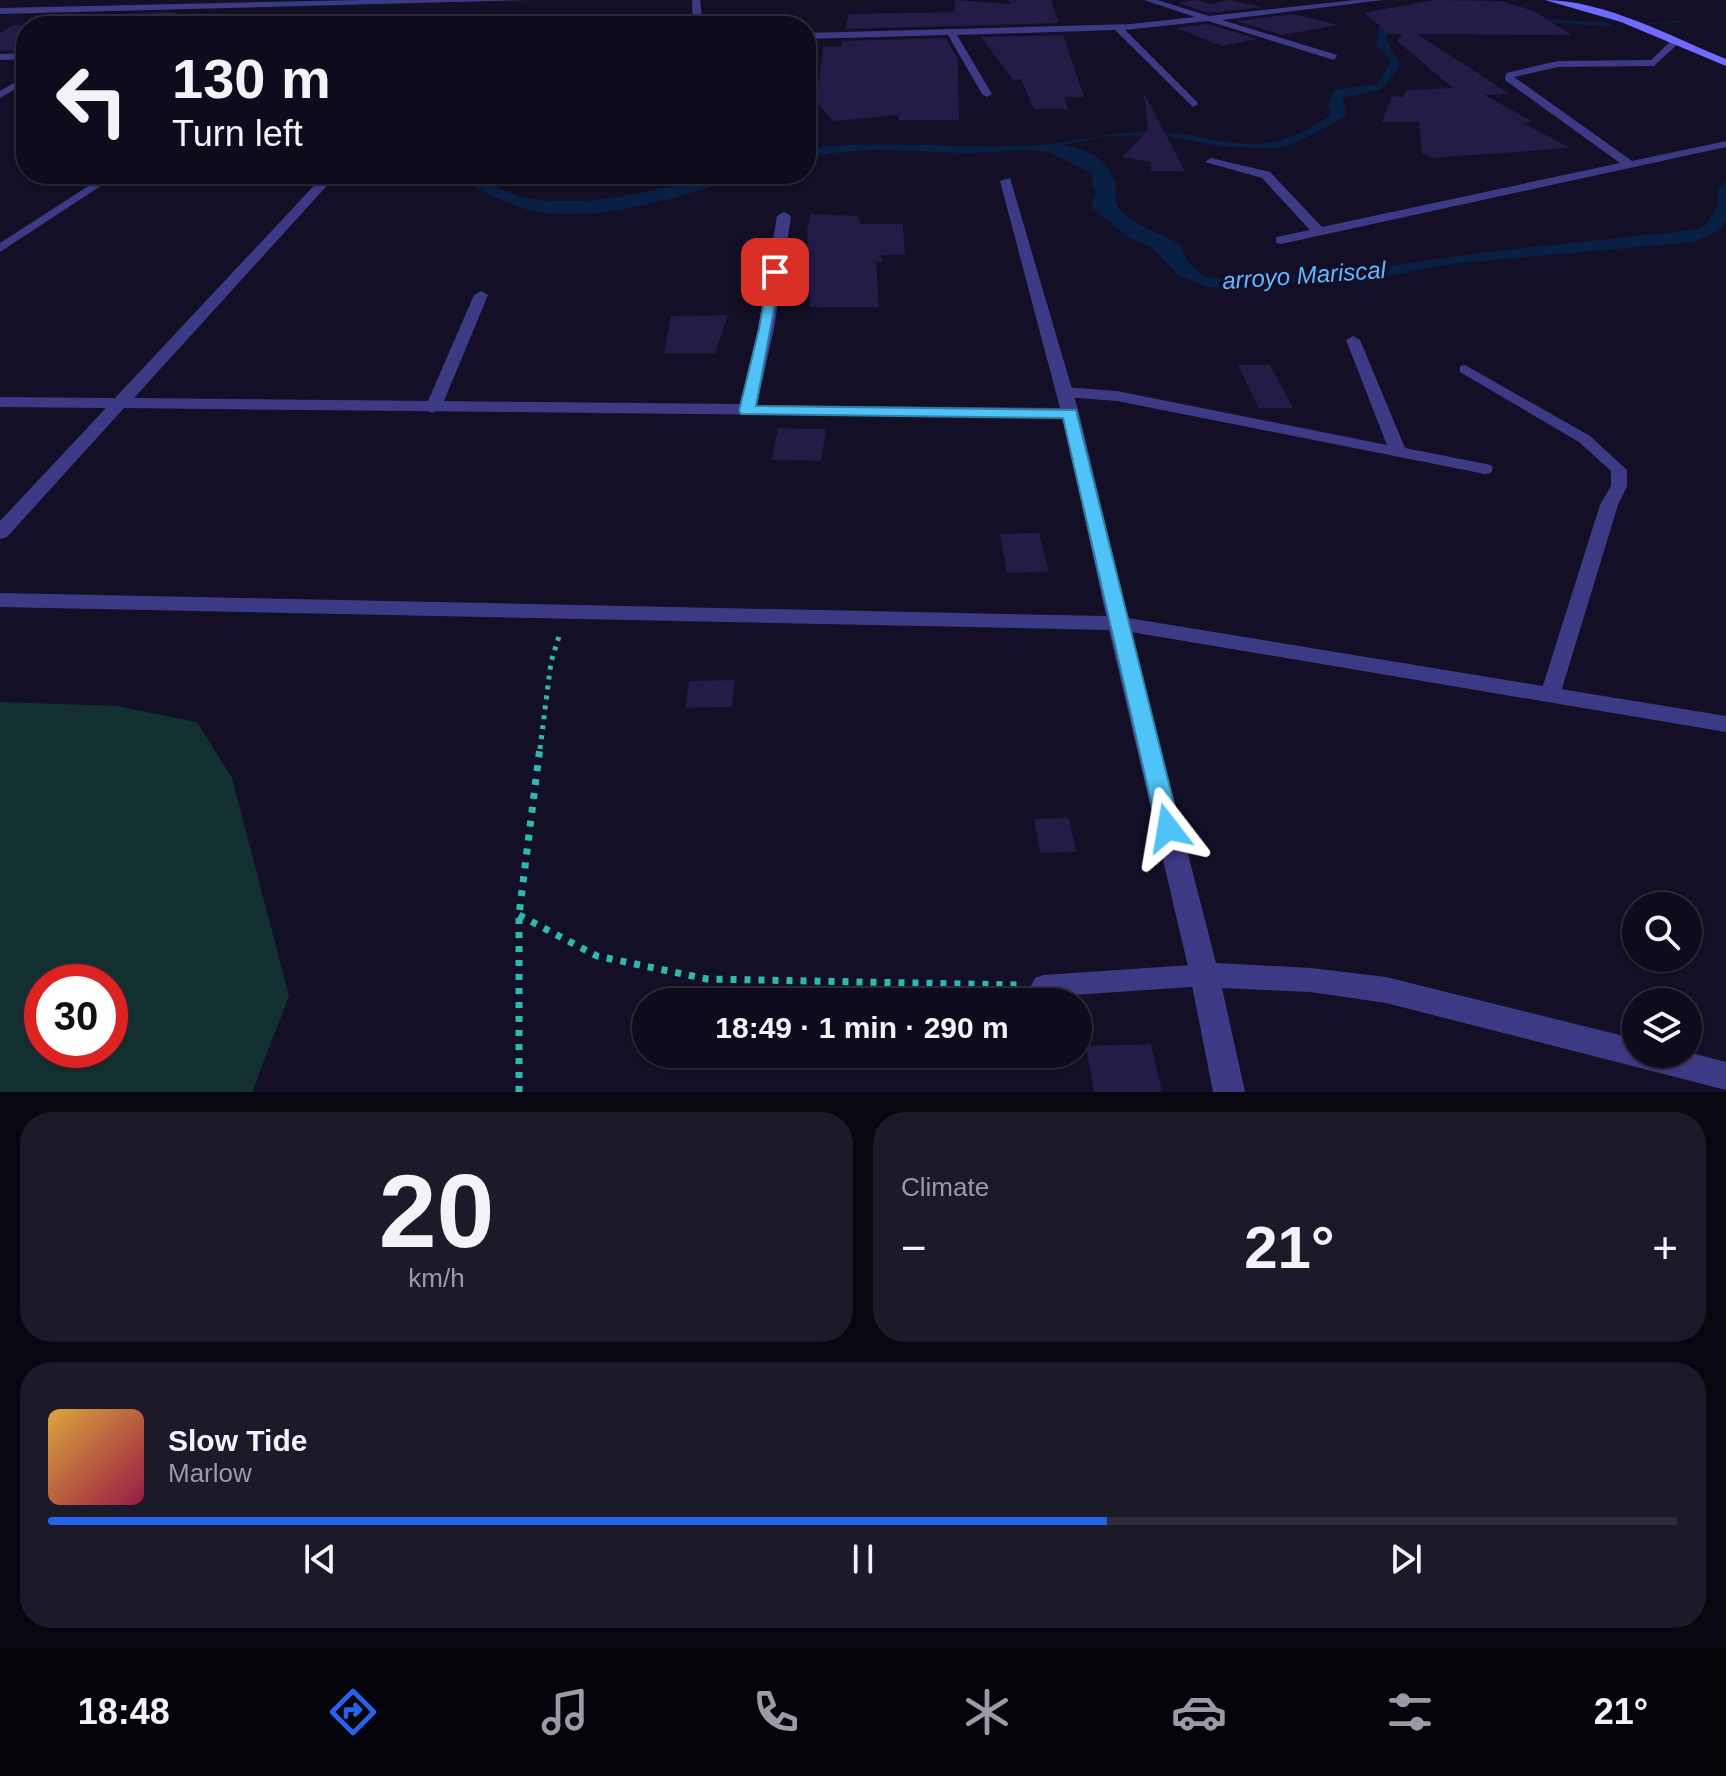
<!DOCTYPE html>
<html lang="en">
<head>
<meta charset="utf-8">
<style>
	body { margin:0; font-family:Arial,sans-serif; background:#1c1929; color:#f1f3f6; height:100vh; display:flex; flex-direction:column; font-size:30px; white-space:nowrap }
	* { box-sizing:border-box; margin:0 }
	p { font-size:26px; color:#9b9ba3 }
	.icon { flex:none; width:44px; height:44px; fill:none; stroke:currentColor; stroke-width:2; stroke-linecap:round; stroke-linejoin:round }
	.map { position:relative; height:1092px; overflow:hidden }
	.sheet { display:flex; flex-direction:column; gap:20px; padding:20px; background:#08060f; flex:1 }
	.sheet>* { flex:none }
	.guide { position:absolute; left:16px; top:16px; width:800px; height:168px; border-radius:32px; box-shadow:0 2px 6px #0004,0 0 0 2px #2e2b3b; background:#0e0b1c; color:#f1f3f6; overflow:hidden }
	.buttons { position:absolute; left:1622px; top:892px; display:grid; gap:16px }
	.buttons a { display:grid; place-items:center; width:80px; height:80px; border-radius:50%; background:#0e0b1c; box-shadow:0 2px 6px #0004,0 0 0 2px #2e2b3b; font-size:40px }
	.speed { position:absolute; left:24px; top:964px; display:flex; gap:16px; font-size:40px; font-weight:700; text-align:center }
	.speed>* { display:grid; place-content:center; width:104px; height:104px; border-radius:50%; background:#0e0b1c; box-shadow:0 2px 6px #0004,0 0 0 2px #2e2b3b; line-height:1 }
	.speed .limit { border:12px solid #d22; background:#fff; color:#111 }
	.pin { position:absolute; display:grid; place-items:center; width:68px; height:68px; color:#fff; margin:-34px; border-radius:16px; box-shadow:0 4px 12px #0006 }
	.me { position:absolute; width:88px; margin:-44px; rotate:346deg; stroke-linejoin:round; filter:drop-shadow(0 0 6px #0008) }
	.turn { display:flex; align-items:center; gap:28px; height:168px; padding:0 24px; font-size:36px }
	.turn .icon { width:104px; height:104px; stroke-width:2.5 }
	.turn b { display:block; font-size:56px; line-height:68px }
	.big { font-size:60px; font-weight:700; line-height:1.1 }
	.sheet .widget { flex:1; display:flex; flex-direction:column; justify-content:center; gap:12px; min-width:0; padding:0 28px; border-radius:32px; background:#1c1929 }
	.sheet .dial { align-items:center; gap:0 }
	.dial b { font-size:104px; line-height:1 }
	.song { display:flex; align-items:center; gap:24px }
	.cover { width:96px; height:96px; border-radius:12px; background:linear-gradient(135deg,hsl(40 70% 55%),hsl(340 70% 35%)) }
	.played { height:8px; border-radius:4px; background:linear-gradient(90deg,#2563eb 65%,#2e2b3b 65%) }
	.keys { display:flex; justify-content:space-around; direction:ltr }
	.heat { display:flex; justify-content:space-between; align-items:center; font-size:44px; direction:ltr }
	.sheet .tiles { flex:1; display:grid; gap:20px; grid-template-columns:1fr 1fr }
	.widget:last-child { grid-column:span 2 }
	.trip { position:absolute; left:632px; top:988px; width:460px; height:80px; border-radius:40px; background:#0e0b1c; box-shadow:0 2px 6px #0004,0 0 0 2px #2e2b3b; font-weight:700; line-height:80px; text-align:center }
	.tab-bar { display:flex; height:128px; justify-content:space-around; align-items:center; background:#06040b; color:#9b9ba3 }
	.tab-bar .icon { width:56px; height:56px }
	.tab-bar .on { color:#2563eb }
	.tab-bar b { font-size:36px; color:#f1f3f6 }
	.map>svg:first-child { display:block }
	.green { fill:#12302f; fill-rule:evenodd }
	.water { fill:#0a1f44 }
	.lines { fill:none; stroke-linecap:round; stroke-linejoin:round }
	.stream { fill:#0a1f44; fill-rule:evenodd }
	.building { fill:#241b47 }
	.path-far1 { stroke:#2fb8b0; stroke-width:5; stroke-dasharray:4 6; stroke-linecap:butt }
	.path { stroke:#2fb8b0; stroke-width:7; stroke-dasharray:6 8; stroke-linecap:butt }
	.service { fill:#3d3a85; fill-rule:evenodd }
	.minor { fill:#3d3a85; fill-rule:evenodd }
	.secondary { fill:#6f6bff; fill-rule:evenodd }
	.route { fill:#4fc3f7; stroke:#337fa1; stroke-width:2 }
	.labels { text-anchor:middle; dominant-baseline:central; stroke-width:8; stroke-linejoin:round; paint-order:stroke }
	.far-water-label { font-size:24px; font-style:italic; fill:#62b6ff; stroke:#130f26 }
</style>
</head>
<body>
<div class="map">
<svg width="1726" height="1092" viewBox="0 0 1726 1092">
	<rect width="100%" height="100%" fill="#130f26"/>
	<!-- green -->
	<path class="green" d="M0,702L117,706L197,722L232,778L289,996L252,1092H0ZM42,982H110V1050H42Z"/>
	<!-- water -->
	<g class="water">
		<path d="M1532,19L1604,22L1617,27L1535,21L1392,30L1386,38L1400,65L1382,89L1343,98L1346,116L1294,144L1278,148L1223,147L1163,135L1109,136L1062,145C1085,149 1109,157 1115,184C1117,193 1113,200 1119,208C1132,225 1162,234 1180,244L1186,260L1201,274L1210,278L1245,280L1337,268H1373L1487,252L1693,230L1705,226L1719,204L1717,190L1726,182V221L1718,231L1693,242L1450,264L1389,276L1334,277L1255,288L1207,287L1178,275L1153,248L1131,239L1093,209L1092,199L1097,194L1091,184L1094,179L1091,173L1051,153L1032,150L970,153L873,150L831,153L806,160V151L826,146C897,141 969,149 1041,145C1073,143 1105,133 1138,132C1219,129 1253,170 1331,115L1328,105L1334,90L1378,84L1391,61L1376,45L1380,24Z"/>
		<path d="M453,174C492,174 484,184 515,195C531,201 552,201 570,201C634,202 694,174 758,174C687,192 604,226 530,210C502,204 478,187 453,174Z"/>
	</g>
	<g class="lines">
		<!-- stream -->
		<path class="stream" d="M1678,21L1680,23L1650,24L1648,23Z"/>
	</g>
	<!-- building -->
	<g class="building">
		<path d="M955,0L1011,4L1008,0H1051L1059,23L845,29L849,14L954,12Z"/>
		<path d="M1196,0L1210,4L1230,0L1262,7L1209,13L1178,3Z"/>
		<path d="M1434,0L1501,1L1534,11L1572,35L1417,34L1510,94L1485,95L1533,122L1523,123L1570,148L1432,158L1422,153L1419,122H1382L1392,96L1403,97L1407,90L1453,88L1397,41L1402,34H1390L1364,13Z"/>
		<path d="M176,12L161,26H95L119,14Z"/>
		<path d="M1293,14L1339,25L1282,35L1236,21Z"/>
		<path d="M94,24L26,26V50L0,51V33L13,25Z"/>
		<path d="M1208,24L1257,39L1222,46L1176,28Z"/>
		<path d="M1063,35L1084,97H1064L1068,109H1034L1021,79L1013,80L981,37Z"/>
		<path d="M946,38L958,59L959,120H899L898,115L834,121L816,102L823,47H841L842,41Z"/>
		<path d="M1144,95H1145L1185,171H1151V162L1122,157L1148,130Z"/>
		<path d="M810,214L857,216L861,224H903L905,255H881L882,262H876L879,307H810L807,231Z"/>
		<path d="M728,315L715,353H664L671,316Z"/>
		<path d="M1238,365H1270L1293,408H1259Z"/>
		<path d="M778,428L826,429L821,461L772,460Z"/>
		<path d="M1039,533L1049,572L1007,573L1000,534Z"/>
		<path d="M735,680L732,707L685,708L689,681Z"/>
		<path d="M1069,818L1076,852L1040,853L1034,819Z"/>
		<path d="M1151,1044L1162,1092H1094L1086,1046Z"/>
	</g>
	<g class="lines">
		<!-- path-far1 -->
		<path class="path-far1" d="M540,749L551,662L560,633"/>
		<!-- path -->
		<g class="path">
			<path d="M519,915L597,956L707,979L1017,985"/>
			<path d="M519,1092V915L540,747"/>
		</g>
		<!-- service -->
		<g class="service">
			<path d="M107,174H119L0,252V243Z"/>
			<path d="M481,291L488,295L441,408L433,413L428,411L425,408L474,295Z"/>
			<path d="M1353,336L1360,340L1405,448L1491,465L1493,469L1491,473L1485,474L1117,401L1064,397L1056,392L1064,387L1117,391L1387,445L1346,340Z"/>
			<path d="M1465,365L1590,436L1627,470V486L1618,505L1560,695L1557,700H1543L1540,695L1600,505L1611,486V471L1579,442L1460,372V366Z"/>
			<path d="M1205,964L1214,967L1218,975L1214,983L1205,986L1044,997L1035,994L1031,986L1035,978L1044,975Z"/>
		</g>
		<!-- minor -->
		<g class="minor">
			<path d="M360,0H529L0,14V8Z"/>
			<path d="M692,0H700L703,26H693Z"/>
			<path d="M1144,0H1157L1209,16L1355,0H1383L1222,20L1337,55L1334,60L1208,21L1125,30L1197,102L1198,104L1193,107L1115,30L957,35L992,94L987,97L982,94L948,35L806,39V33L1131,24L1195,17Z"/>
			<path d="M1673,39L1681,41L1654,66L1558,67L1514,77L1632,161L1726,141V147L1281,244L1276,243V237L1310,230L1262,178L1205,162L1211,158L1270,172L1322,227L1620,163L1505,80L1506,73L1558,61L1651,60Z"/>
			<path d="M26,53V59L0,60V54Z"/>
			<path d="M26,76V83L0,98V91Z"/>
			<path d="M323,176L333,179L134,398L740,404L758,329L777,216L784,212L791,216L774,329L757,405L1060,408L1000,181L1010,178L1079,413L1128,618L1726,716V732L1131,632L1216,963L1311,968L1386,977L1636,1039V1054L1688,1052L1726,1062V1090L1386,1003L1311,992L1222,988L1245,1092H1213L1190,975L1109,630L0,607V593L1106,616L1063,418L124,408L7,537L0,539V521L106,408L0,407V397L115,398Z"/>
		</g>
		<!-- secondary -->
		<path class="secondary" d="M1545,0C1604,0 1672,37 1726,59V66L1621,22Z"/>
	</g>
	<!-- route -->
	<path class="route" d="M775,269L781,272L756,406L1076,410L1180,828L1177,835H1160L1157,828L1063,418L741,414L739,411L759,329L769,272Z"/>
	<g class="labels">
		<!-- far-water labels -->
		<g class="far-water-label">
			<text transform="translate(1304 275) rotate(-4)">arroyo Mariscal</text>
		</g>
	</g>
</svg>
<div class="buttons">
<a><svg class="icon" aria-label="search" viewBox="0 0 24 24"><circle cx="10" cy="10" r="6"/><path d="M15 15l6 6"/></svg></a>
<a><svg class="icon" aria-label="layers" viewBox="0 0 24 24"><path d="M12 4l9 5-9 5-9-5zM3 14l9 5 9-5"/></svg></a>
</div>
<div class="speed"><div class="limit">30</div></div>
<div class="pin" style="left:775px;top:272px;background:#d93025"><svg class="icon" aria-label="arrive" viewBox="0 0 24 24"><path d="M6 21V4h12l-3 4 3 4H6"/></svg></div>
<svg class="me" style="left:1168px;top:828px" viewBox="-20 -20 40 40"><path d="M0-17L14 15 0 8-14 15z" fill="#4fc3f7" stroke="#fff" stroke-width="4"/></svg>
<div class="trip">18:49 · 1 min · 290 m</div>
<div class="guide">
<div class="turn"><svg class="icon" aria-label="left" viewBox="0 0 24 24"><path d="M17 20v-9H6M10 6l-5 5 5 5"/></svg><div><b>130 m</b>Turn left</div></div>
</div>
</div>
<section class="sheet">
<div class="tiles">
<div class="widget dial"><b>20</b><p>km/h</p></div>
<div class="widget"><p>Climate</p>
<div class="heat"><a>−</a><b class="big">21°</b><a>+</a></div>
</div>
<div class="widget">
<div class="song"><i class="cover"></i><div><b>Slow Tide</b><p>Marlow</p></div></div>
<div class="played"></div>
<div class="keys"><svg class="icon" aria-label="previous" viewBox="0 0 24 24"><path d="M18 5L8 12l10 7zM5 5v14"/></svg><svg class="icon" aria-label="pause" viewBox="0 0 24 24"><path d="M8 5v14M16 5v14"/></svg><svg class="icon" aria-label="next" viewBox="0 0 24 24"><path d="M6 5l10 7-10 7zM19 5v14"/></svg></div>
</div>
</div>
</section>
<nav class="tab-bar">
<b>18:48</b>
<svg class="icon on" aria-label="directions" viewBox="0 0 24 24"><path d="M12 3l9 9-9 9-9-9zM9 14v-3h6M13 9l2 2-2 2"/></svg>
<svg class="icon" aria-label="music" viewBox="0 0 24 24"><path d="M9 18V5l10-2v13"/><circle cx="6" cy="18" r="3"/><circle cx="16" cy="16" r="3"/></svg>
<svg class="icon" aria-label="phone" viewBox="0 0 24 24"><path d="M5 4h4l2 5-3 2q2 4 5 5l2-3 5 2v4C11 20 4 13 5 4z"/></svg>
<svg class="icon" aria-label="climate" viewBox="0 0 24 24"><path d="M12 3v18M4 7l16 10M4 17L20 7"/></svg>
<svg class="icon" aria-label="car" viewBox="0 0 24 24"><path d="M5 17H2v-5l4-1 3-4h7l3 4 3 1v5h-3M9 17h6M6 11h13"/><circle cx="7" cy="17" r="2"/><circle cx="17" cy="17" r="2"/></svg>
<svg class="icon" aria-label="filters" viewBox="0 0 24 24"><path d="M4 7h16M4 17h16"/><circle cx="9" cy="7" r="2"/><circle cx="15" cy="17" r="2"/></svg>
<b>21°</b>
</nav>
</body>
</html>
